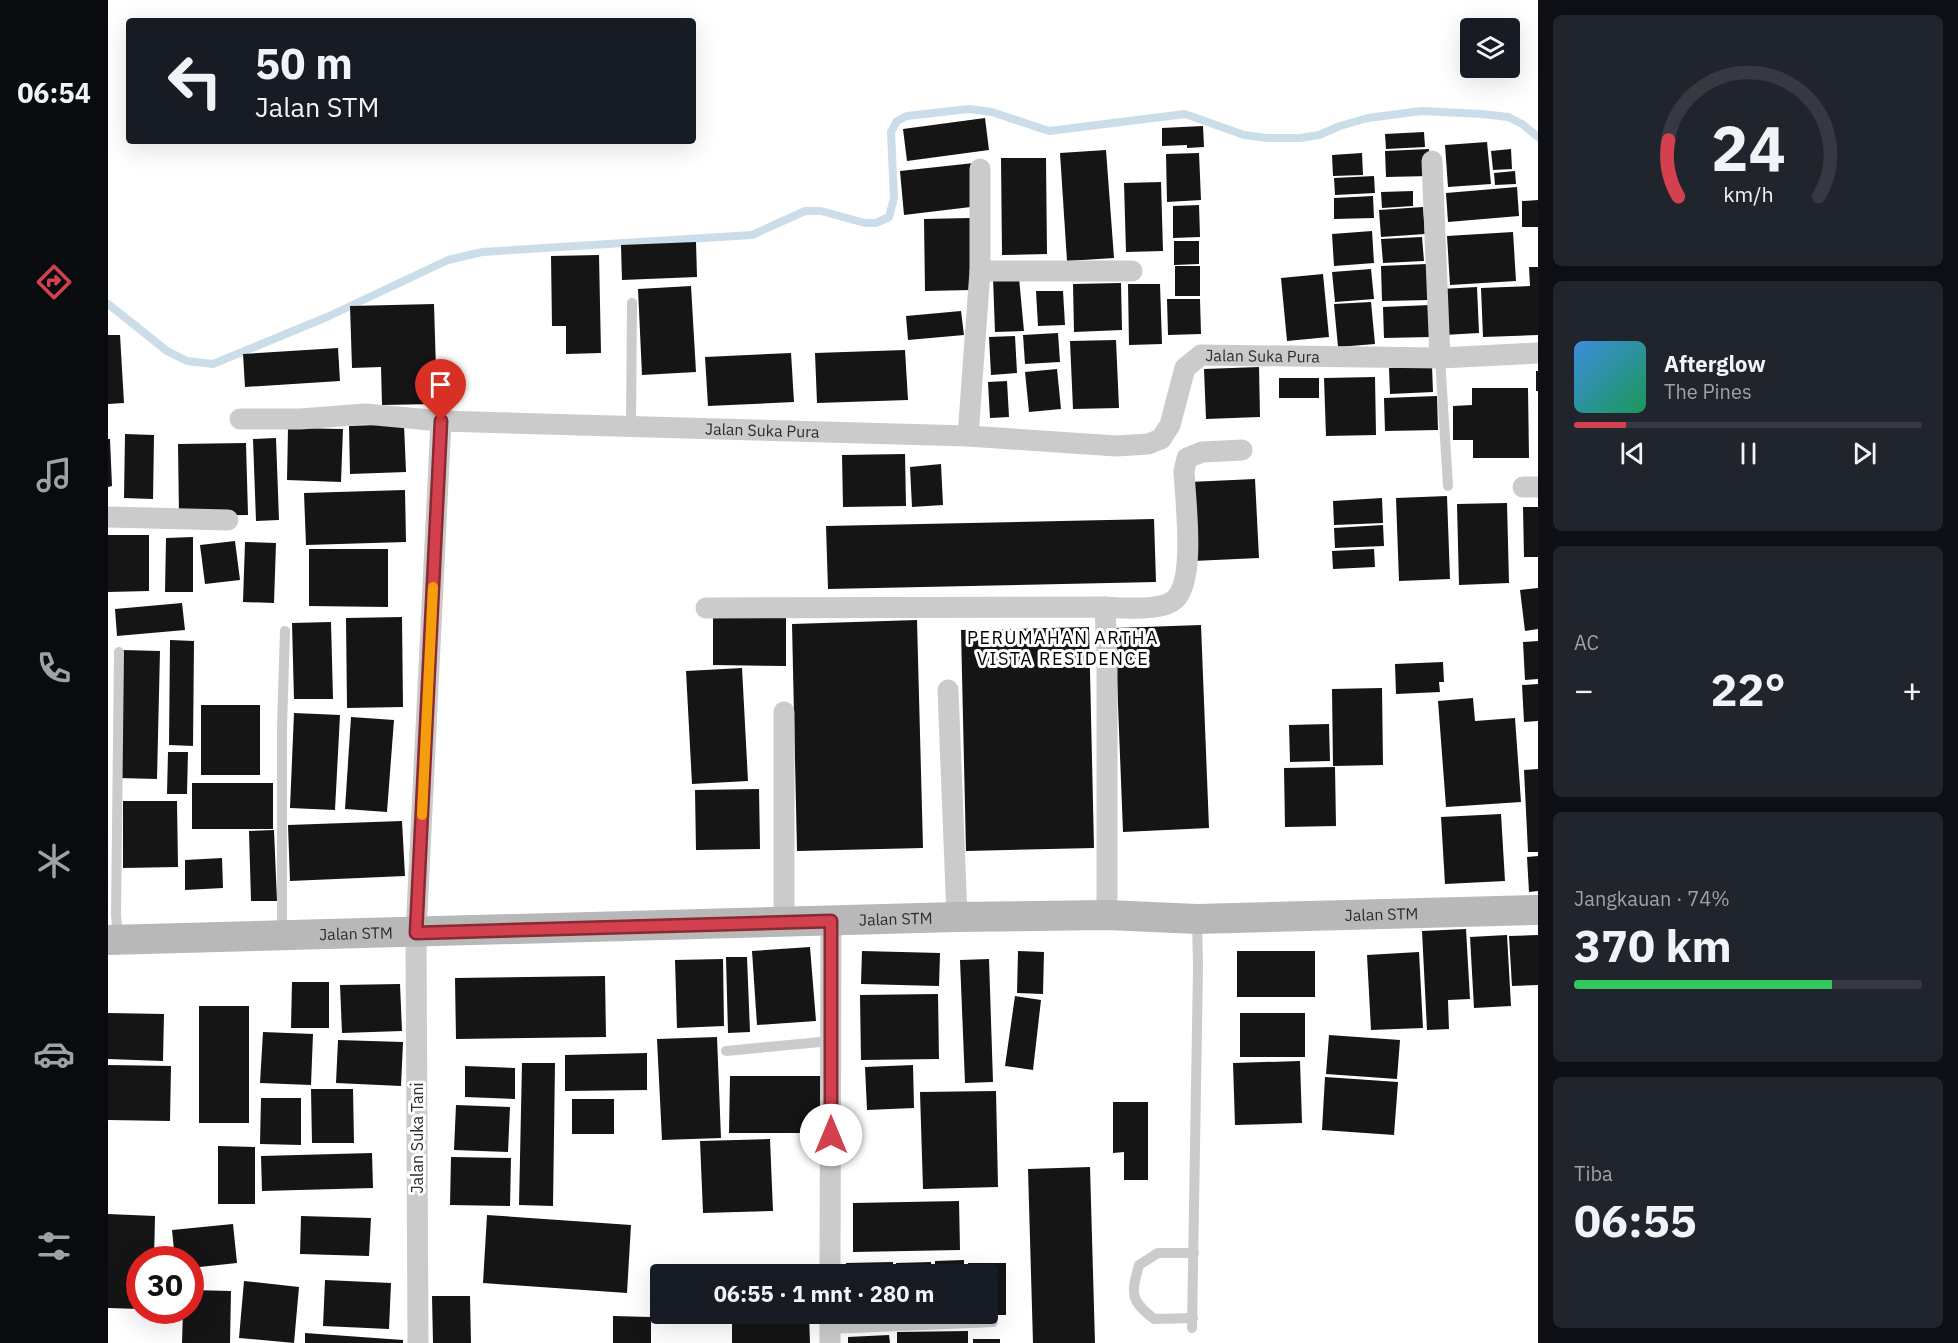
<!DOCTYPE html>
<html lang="id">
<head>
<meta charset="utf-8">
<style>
	body { margin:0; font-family:"IBM Plex Sans",sans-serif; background:#20242c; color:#f1f3f6; height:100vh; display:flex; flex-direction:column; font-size:22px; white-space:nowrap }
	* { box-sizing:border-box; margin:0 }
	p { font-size:20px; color:#9ea1a6 }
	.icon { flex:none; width:33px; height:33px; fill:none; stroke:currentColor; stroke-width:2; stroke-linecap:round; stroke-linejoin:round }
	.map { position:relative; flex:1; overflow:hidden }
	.sheet { display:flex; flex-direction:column; gap:15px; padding:15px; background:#0d0f14; width:420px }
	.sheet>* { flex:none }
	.guide { position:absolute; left:18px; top:18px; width:570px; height:126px; border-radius:6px; box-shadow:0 6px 24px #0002; background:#171b24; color:#f1f3f6; overflow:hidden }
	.controls { position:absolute; left:1352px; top:18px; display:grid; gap:12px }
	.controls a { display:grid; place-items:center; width:60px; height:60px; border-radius:6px; background:#171b24; box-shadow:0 6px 24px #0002; font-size:30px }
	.speed { position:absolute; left:18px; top:1246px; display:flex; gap:12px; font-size:30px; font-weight:700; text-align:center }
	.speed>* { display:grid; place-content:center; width:78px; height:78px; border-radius:50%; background:#171b24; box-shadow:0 6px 24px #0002; line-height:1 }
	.speed .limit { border:9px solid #d22; background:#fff; color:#111 }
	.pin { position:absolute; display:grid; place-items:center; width:51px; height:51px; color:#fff; margin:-62px -26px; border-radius:50% 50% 50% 0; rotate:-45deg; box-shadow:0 0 6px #0007 }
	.pin .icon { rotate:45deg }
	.me { position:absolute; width:66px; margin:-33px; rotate:0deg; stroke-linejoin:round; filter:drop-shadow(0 0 4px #0008) }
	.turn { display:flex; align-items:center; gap:21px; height:126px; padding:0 30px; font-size:27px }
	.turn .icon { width:78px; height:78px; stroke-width:2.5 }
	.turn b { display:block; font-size:42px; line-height:51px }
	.big { font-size:45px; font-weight:800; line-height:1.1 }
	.sheet .widget { flex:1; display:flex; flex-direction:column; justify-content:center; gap:9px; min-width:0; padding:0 21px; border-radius:9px; background:#20242c }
	.sheet .dial { align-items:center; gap:0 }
	.dial svg { height:156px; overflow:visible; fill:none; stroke:#363941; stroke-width:7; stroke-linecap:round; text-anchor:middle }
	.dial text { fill:#f1f3f6; stroke:none }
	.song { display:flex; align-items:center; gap:18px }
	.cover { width:72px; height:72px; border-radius:9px; background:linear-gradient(135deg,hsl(210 70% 55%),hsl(150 70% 35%)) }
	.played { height:6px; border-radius:3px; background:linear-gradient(90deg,#d3414e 15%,#363941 15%) }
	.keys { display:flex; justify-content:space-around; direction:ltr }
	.heat { display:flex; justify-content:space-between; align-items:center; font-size:33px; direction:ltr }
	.charge { height:9px; border-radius:4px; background:linear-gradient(90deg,#34c759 74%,#363941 0) }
	.trip { position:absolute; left:542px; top:1264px; width:348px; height:60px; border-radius:6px; background:#171b24; box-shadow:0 6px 24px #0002; font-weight:800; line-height:60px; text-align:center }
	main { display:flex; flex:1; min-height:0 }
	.dock { display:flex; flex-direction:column; width:108px; justify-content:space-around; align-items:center; background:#090b0e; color:#9ea1a6 }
	.dock .icon { width:42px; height:42px }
	.dock .on { color:#d3414e }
	.dock b { font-size:27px; color:#f1f3f6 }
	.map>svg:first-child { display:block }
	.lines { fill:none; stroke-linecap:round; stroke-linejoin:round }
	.stream { stroke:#cbdde8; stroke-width:8 }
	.building { fill:#151515 }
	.lane { stroke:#cbcbcb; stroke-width:10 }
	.street { stroke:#cbcbcb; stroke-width:21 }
	.secondary { stroke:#b8b8b8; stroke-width:30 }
	.route-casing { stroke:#892a33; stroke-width:15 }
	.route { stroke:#d3414e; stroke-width:10 }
	.slow { stroke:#f59e0b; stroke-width:10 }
	.labels { text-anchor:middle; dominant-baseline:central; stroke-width:6; stroke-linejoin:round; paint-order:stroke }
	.street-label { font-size:16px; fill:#2e2e2e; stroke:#fff }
	.neighbourhood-label { font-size:18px; letter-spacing:1.5px; fill:#000; stroke:#fff }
</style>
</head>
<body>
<main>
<nav class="dock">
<b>06:54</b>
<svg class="icon on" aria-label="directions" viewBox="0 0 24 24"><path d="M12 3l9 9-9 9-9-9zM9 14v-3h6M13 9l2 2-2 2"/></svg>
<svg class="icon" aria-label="music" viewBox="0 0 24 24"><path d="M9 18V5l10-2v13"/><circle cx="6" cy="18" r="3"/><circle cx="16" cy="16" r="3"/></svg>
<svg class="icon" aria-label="phone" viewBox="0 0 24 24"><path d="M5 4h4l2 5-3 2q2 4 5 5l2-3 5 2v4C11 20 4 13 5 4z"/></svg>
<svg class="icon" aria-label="climate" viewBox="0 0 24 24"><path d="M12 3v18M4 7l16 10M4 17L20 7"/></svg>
<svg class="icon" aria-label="car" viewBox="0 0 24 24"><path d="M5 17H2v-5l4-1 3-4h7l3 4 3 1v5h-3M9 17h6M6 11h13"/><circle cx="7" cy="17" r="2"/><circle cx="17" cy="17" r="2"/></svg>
<svg class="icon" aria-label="filters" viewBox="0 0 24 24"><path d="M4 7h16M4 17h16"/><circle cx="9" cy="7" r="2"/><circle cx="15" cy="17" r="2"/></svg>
</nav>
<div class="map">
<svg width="1430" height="1343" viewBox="0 0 1430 1343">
	<rect width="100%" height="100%" fill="#fff"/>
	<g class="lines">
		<!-- stream -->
		<path class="stream" d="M0,304L59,351L79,361L105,364L219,317L340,260L374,252L644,235L697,211H713L757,223H768L781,217L786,198L783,132L789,121L799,116L861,109L884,112L941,131L1077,114L1136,135L1159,138H1192L1211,135L1232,126L1260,118L1313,111L1374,114L1400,117L1414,124L1430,137"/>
	</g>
	<!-- building -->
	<g class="building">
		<path d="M877,118L881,150L799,161L795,129Z"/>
		<path d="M1095,126L1096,147L1079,148V145L1054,146V128Z"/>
		<path d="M1316,132L1317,147L1278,149L1277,134Z"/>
		<path d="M1379,142L1383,184L1340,187L1337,145Z"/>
		<path d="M1321,149L1322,176L1278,177L1277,151Z"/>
		<path d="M1403,149L1404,169L1385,170L1383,151Z"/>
		<path d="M998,150L1006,258L959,261L952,153Z"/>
		<path d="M1091,153L1093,200L1059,202L1058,154Z"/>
		<path d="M1254,153L1255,175L1225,176L1224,155Z"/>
		<path d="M893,158H938L939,254L894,255Z"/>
		<path d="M866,163L871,206L796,215L792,171Z"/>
		<path d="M1407,171L1408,184L1387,185L1386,173Z"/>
		<path d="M1266,176L1267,193L1227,195L1226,178Z"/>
		<path d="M1053,182L1055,251L1018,252L1016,183Z"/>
		<path d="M1409,187L1411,216L1340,222L1338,193Z"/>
		<path d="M1305,191V206L1274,208L1273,192Z"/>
		<path d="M1265,196L1266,218L1226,219V198Z"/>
		<path d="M1430,200V227H1414V201Z"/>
		<path d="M1091,205L1092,237L1065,238V206Z"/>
		<path d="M1315,207L1317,234L1273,237L1271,210Z"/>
		<path d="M862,218L863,290L817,291L816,219Z"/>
		<path d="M1264,231L1266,263L1226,266L1224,234Z"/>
		<path d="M1405,232L1408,281L1342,285L1339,236Z"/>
		<path d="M1314,237L1316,261L1275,263L1273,239Z"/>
		<path d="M1066,241H1091V264L1066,265Z"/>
		<path d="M588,242L589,277L514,280L513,245Z"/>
		<path d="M491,255L493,353L458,354V326H444L443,256Z"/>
		<path d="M1319,264L1321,300L1274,301L1273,266Z"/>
		<rect x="1067" y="266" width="25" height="30"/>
		<path d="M1421,267H1430V335L1375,337L1373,288L1422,286Z"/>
		<path d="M1263,269L1266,299L1227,302L1224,272Z"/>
		<path d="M1215,274L1221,337L1179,341L1173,278Z"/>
		<path d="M885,278H911L916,331L887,332Z"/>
		<path d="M1013,283L1014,330L966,332L965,284Z"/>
		<path d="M1020,284H1052L1054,344L1021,345Z"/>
		<path d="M583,286L588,372L534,375L530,289Z"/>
		<path d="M1369,287L1371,333L1336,335L1333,289Z"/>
		<path d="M928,291H955L957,325L930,326Z"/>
		<path d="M1059,299H1092L1093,334L1060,335Z"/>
		<path d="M1263,302L1267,344L1230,347L1226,304Z"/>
		<path d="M326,304L329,404L274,405L273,367L244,368L242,306Z"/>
		<path d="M1322,305L1323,337L1276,338L1275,307Z"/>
		<path d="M853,311L856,335L800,340L798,316Z"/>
		<path d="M950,333L952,362L917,364L915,335Z"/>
		<path d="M0,335H12L16,403L0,404Z"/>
		<path d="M907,336L909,373L883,375L881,337Z"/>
		<path d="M1008,340L1011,408L965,409L962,341Z"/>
		<path d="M230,348L232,381L137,387L135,354Z"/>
		<path d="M797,350L800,400L709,403L707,353Z"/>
		<path d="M683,353L686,402L600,406L597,357Z"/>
		<path d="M1324,366L1325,392L1282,394L1281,368Z"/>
		<path d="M1151,367L1152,417L1098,419L1096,369Z"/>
		<path d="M949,369L953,409L921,412L917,372Z"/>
		<rect x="1428" y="371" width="2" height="20"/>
		<path d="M1267,377L1268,435L1218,436L1216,378Z"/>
		<rect x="1171" y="378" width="40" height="20"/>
		<path d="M899,381L901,417L882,418L880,382Z"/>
		<path d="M1364,388H1420L1421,458H1365V440H1345V406L1364,405Z"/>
		<path d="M1329,396L1330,430L1277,431L1276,398Z"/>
		<path d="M296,424L298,472L242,474L241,426Z"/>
		<path d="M180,428L235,429L233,482L179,480Z"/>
		<path d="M17,434L46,435L45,499L16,498Z"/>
		<path d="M168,438L171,520L148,521L145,439Z"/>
		<path d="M0,439H2L4,486L0,487Z"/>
		<path d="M138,443L140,515L71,516L70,444Z"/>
		<path d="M797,454L798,506L735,507L734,455Z"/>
		<path d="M833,464L835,505L804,507L802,467Z"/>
		<path d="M1147,479L1151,558L1085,561L1081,482Z"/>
		<path d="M297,490L298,542L198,545L196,493Z"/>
		<path d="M1339,496L1342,579L1291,581L1288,498Z"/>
		<path d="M1274,498L1275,523L1226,525L1225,501Z"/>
		<path d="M1399,503L1401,583L1351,585L1349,504Z"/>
		<path d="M1415,507H1430V557H1416Z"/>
		<path d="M1046,519L1048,582L720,589L718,526Z"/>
		<path d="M1275,525L1276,546L1227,548L1226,528Z"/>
		<path d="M0,535H41V591L0,592Z"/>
		<path d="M85,537V592H57L58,538Z"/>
		<path d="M127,541L132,580L97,584L92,545Z"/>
		<path d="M137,542L168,543L166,603L135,602Z"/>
		<path d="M201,549H280V607L201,606Z"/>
		<path d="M1266,549L1267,567L1225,569L1224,551Z"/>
		<path d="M1430,588V629L1417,631L1412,590Z"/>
		<path d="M74,603L77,630L9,636L7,609Z"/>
		<path d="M294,617L295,707L239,708L238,618Z"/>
		<path d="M605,617L678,618V666L605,665Z"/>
		<path d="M809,620L815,848L689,851L684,624Z"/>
		<path d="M223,622L225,699H186L184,623Z"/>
		<path d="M1093,625L1101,828L1015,832L1007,628Z"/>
		<path d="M981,627L986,848L858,851L853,630Z"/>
		<path d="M62,640L86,641L85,746L61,745Z"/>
		<path d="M1430,641V679L1417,680L1415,642Z"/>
		<path d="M14,650L52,651L49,779L11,778Z"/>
		<path d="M1335,662L1336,682H1331L1332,692L1288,694L1287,664Z"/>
		<path d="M634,668L640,781L584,784L578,671Z"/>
		<path d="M1430,684V721L1416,722L1414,685Z"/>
		<path d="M1274,688L1275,765L1225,766L1224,689Z"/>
		<path d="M1365,698L1367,721L1407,718L1413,802L1338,807L1330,701Z"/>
		<rect x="93" y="705" width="59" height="70"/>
		<path d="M186,713L232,715L227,810L182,808Z"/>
		<path d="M243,717L286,720L279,812L237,809Z"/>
		<path d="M1221,724L1222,761L1182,762L1181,725Z"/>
		<path d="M60,752H80L79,794H59Z"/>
		<path d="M1227,767L1228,826L1177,827L1176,768Z"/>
		<path d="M1430,769V852H1420L1416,770Z"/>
		<rect x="84" y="783" width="81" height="46"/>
		<path d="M651,789L652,849L588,850L587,790Z"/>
		<path d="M15,801H69L70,867L15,868Z"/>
		<path d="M1393,814L1397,881L1337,884L1333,817Z"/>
		<path d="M294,821L297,876L182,881L180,825Z"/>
		<path d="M166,830L169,901H143L141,831Z"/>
		<path d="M1430,856V891L1421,892L1419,857Z"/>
		<path d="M114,858L115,888L77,890V860Z"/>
		<path d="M1358,929L1362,999L1340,1000L1341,1029L1319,1030L1314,931Z"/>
		<path d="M1399,935L1403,1006L1366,1008L1362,937Z"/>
		<path d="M1430,935V985L1404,986L1401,936Z"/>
		<path d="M702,947L708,1021L649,1025L644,951Z"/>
		<path d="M754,951L832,953L831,986L753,984Z"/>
		<path d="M910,951L936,952L935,994L909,993Z"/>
		<rect x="1129" y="951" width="78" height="46"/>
		<path d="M1311,952L1315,1028L1263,1030L1259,955Z"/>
		<path d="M618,957H639L642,1032L620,1033Z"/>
		<path d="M615,959L616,1026L569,1028L567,960Z"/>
		<path d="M881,959L885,1082L857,1083L852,960Z"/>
		<path d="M497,976L498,1037L348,1039L347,978Z"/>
		<path d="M184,982H221V1028H183Z"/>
		<path d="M292,984L294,1031L234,1033L232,985Z"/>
		<path d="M830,994L831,1059L753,1060L752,995Z"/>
		<path d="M907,996L933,1000L925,1070L897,1066Z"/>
		<rect x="91" y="1006" width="50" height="117"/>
		<path d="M0,1013L56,1014L55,1061L0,1059Z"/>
		<rect x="1132" y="1013" width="65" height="44"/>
		<path d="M155,1032L205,1034L203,1085L152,1083Z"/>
		<path d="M1221,1035L1292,1040L1289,1079L1218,1074Z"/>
		<path d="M609,1037L613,1138L554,1140L549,1039Z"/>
		<path d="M230,1040L295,1042L293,1086L228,1083Z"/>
		<path d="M539,1053V1090L457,1091V1055Z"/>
		<path d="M1192,1061L1194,1123L1127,1125L1125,1063Z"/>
		<path d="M414,1063H447L445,1206L411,1205Z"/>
		<path d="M0,1065L63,1066L62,1121L0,1120Z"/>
		<path d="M805,1065L806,1108L759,1110L757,1067Z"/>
		<path d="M357,1066L407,1068V1099L357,1097Z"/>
		<path d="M622,1076H716L715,1133H621Z"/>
		<path d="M1217,1077L1290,1082L1286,1135L1214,1130Z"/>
		<path d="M203,1089H245L246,1143H204Z"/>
		<path d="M888,1091L890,1187L815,1189L812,1092Z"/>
		<path d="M153,1098H193V1145L152,1144Z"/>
		<rect x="464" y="1099" width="42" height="35"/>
		<path d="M1005,1102H1040V1180H1016V1152L1005,1153Z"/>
		<path d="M348,1105L402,1107L400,1152L346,1150Z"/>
		<path d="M662,1139L665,1211L595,1213L592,1141Z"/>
		<path d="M110,1146L147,1147V1204H110Z"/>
		<path d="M264,1153L265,1188L154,1191L153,1156Z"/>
		<path d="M343,1157L403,1158L402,1206L342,1205Z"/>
		<path d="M982,1167L987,1343H925L920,1169Z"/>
		<path d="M851,1201L852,1250L745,1252V1203Z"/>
		<path d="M0,1214L47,1216L46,1260H32V1309L0,1308Z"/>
		<path d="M379,1215L523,1225L519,1293L375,1283Z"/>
		<path d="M193,1216L263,1218L261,1256L192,1254Z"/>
		<path d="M125,1224L129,1263L82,1268V1260H67L64,1230Z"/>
		<path d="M856,1260V1275H827V1261Z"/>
		<path d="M785,1262V1275H739L738,1263Z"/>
		<path d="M823,1262V1275H788V1263Z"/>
		<path d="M860,1263H898V1315H879V1275H860Z"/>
		<path d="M217,1280L283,1283L281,1329L215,1326Z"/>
		<path d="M136,1281L191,1287L186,1343L131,1338Z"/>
		<path d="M82,1290L123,1291L122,1343H74L75,1311H82Z"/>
		<path d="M324,1296H362L363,1343H325Z"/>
		<path d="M701,1314L702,1343H624V1316Z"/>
		<path d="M740,1314H786V1316L740,1317Z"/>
		<path d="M789,1314H814V1316L790,1317Z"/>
		<path d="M505,1316L543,1317V1343H505Z"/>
		<path d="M860,1331V1343H789V1332Z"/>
		<path d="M197,1333L295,1340V1343H197Z"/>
		<path d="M781,1335L782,1343H740V1337Z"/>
		<rect x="865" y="1339" width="27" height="4"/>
	</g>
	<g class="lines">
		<!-- lane -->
		<g class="lane">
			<path d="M1332,358L1340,486"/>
			<path d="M523,425L524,303"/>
			<path d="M174,934V728L177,631"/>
			<path d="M10,937L8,915L11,652"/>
			<path d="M618,1051L723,1041"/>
			<path d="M1085,1318L1046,1319C1022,1300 1023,1294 1031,1265L1050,1253H1086"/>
			<path d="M1084,1328L1090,966L1089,921"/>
			<path d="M722,1329L885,1322"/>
		</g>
		<!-- street -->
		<g class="street">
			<path d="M1324,161L1332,358"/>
			<path d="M872,271H1024"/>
			<path d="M132,419H192L257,414L333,421"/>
			<path d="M860,436L872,271V169"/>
			<path d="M1415,487H1430"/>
			<path d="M0,517L120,520"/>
			<path d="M997,607C1014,608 1051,611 1065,601C1089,584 1077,500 1076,471L1079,458L1094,452L1134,450"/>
			<path d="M598,608L997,607L999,656V915"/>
			<path d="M840,690L849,917"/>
			<path d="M676,712V923"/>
			<path d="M722,1275L723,921"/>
			<path id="s1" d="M310,1343L308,933L333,421L860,436L1008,446L1040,444L1053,439L1062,425L1077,368L1093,355L1332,358L1430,353"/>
			<path d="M722,1343V1314"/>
		</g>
		<!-- secondary -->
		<path class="secondary" id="s2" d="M0,940L849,917L999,915L1089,919L1430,910"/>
	</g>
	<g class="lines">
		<!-- route casing -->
		<g class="route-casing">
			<path id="route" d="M333,421L308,933L723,921V1135"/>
		</g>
		<!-- route -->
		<use href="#route" class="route"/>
		<!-- slow -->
		<path class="slow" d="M314,815L325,587"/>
	</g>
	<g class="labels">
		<!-- street labels -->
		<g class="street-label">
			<text stroke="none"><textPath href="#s1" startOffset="1802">Jalan Suka Pura</textPath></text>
			<text stroke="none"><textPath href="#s1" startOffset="1244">Jalan Suka Pura</textPath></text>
			<text stroke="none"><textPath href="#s2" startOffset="1274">Jalan STM</textPath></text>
			<text stroke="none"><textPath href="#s2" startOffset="788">Jalan STM</textPath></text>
			<text stroke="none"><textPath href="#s2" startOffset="248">Jalan STM</textPath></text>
			<text transform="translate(309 1138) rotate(-90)">Jalan Suka Tani</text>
		</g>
		<!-- neighbourhood labels -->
		<g class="neighbourhood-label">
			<text x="955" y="637">PERUMAHAN ARTHA<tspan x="955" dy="21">VISTA RESIDENCE</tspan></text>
		</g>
	</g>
</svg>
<div class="controls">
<a><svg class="icon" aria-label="layers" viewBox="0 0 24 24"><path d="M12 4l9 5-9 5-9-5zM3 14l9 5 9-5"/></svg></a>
</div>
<div class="speed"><div class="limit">30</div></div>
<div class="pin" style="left:333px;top:421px;background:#d93025"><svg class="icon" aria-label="arrive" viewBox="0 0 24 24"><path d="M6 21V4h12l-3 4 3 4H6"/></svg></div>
<svg class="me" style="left:723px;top:1135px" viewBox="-20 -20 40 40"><circle r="19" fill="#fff"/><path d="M0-13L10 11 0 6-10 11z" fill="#d3414e"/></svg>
<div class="trip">06:55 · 1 mnt · 280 m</div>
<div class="guide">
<div class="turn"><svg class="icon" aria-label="left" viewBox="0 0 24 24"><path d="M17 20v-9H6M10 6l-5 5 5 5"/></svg><div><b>50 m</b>Jalan STM</div></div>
</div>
</div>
<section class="sheet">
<div class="widget dial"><svg viewBox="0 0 100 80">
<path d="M14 69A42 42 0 1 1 86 69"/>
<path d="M14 69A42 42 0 0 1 9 40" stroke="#d3414e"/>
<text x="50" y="56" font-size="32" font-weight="700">24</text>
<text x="50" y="72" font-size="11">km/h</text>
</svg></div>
<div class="widget">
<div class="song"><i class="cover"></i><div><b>Afterglow</b><p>The Pines</p></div></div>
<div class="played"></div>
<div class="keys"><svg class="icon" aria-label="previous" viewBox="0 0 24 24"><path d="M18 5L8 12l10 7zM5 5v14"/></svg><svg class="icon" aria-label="pause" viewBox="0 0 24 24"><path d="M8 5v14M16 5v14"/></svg><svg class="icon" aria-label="next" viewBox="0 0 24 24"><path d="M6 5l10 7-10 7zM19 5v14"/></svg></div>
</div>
<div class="widget"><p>AC</p>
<div class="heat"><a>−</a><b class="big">22°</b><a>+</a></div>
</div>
<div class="widget"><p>Jangkauan · 74%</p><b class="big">370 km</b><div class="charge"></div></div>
<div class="widget"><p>Tiba</p><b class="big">06:55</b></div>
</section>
</main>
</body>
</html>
